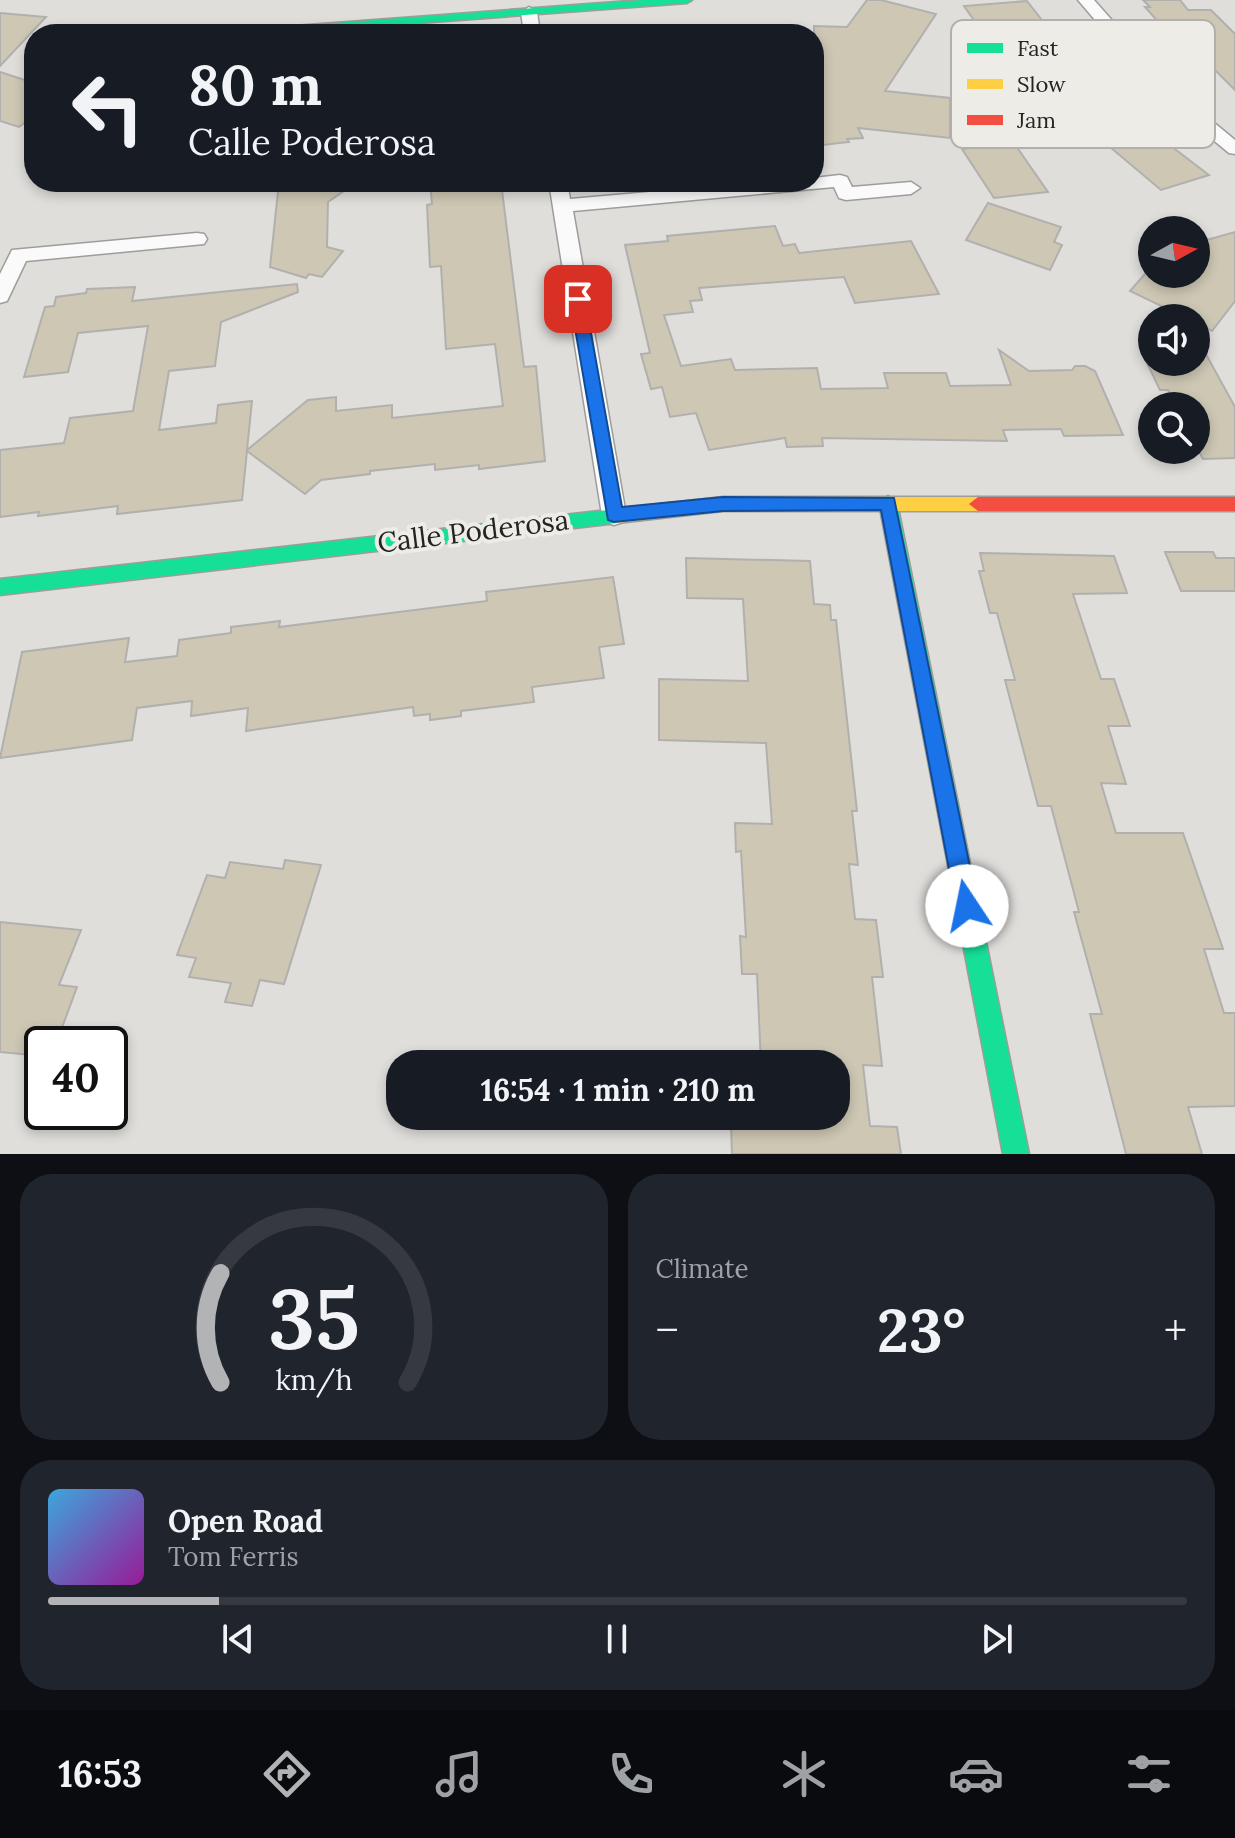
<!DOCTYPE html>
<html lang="en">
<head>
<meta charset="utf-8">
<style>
	body { margin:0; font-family:Lora,serif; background:#20242c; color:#f1f3f6; height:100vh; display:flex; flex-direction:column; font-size:30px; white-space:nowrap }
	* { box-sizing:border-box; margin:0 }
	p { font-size:26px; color:#9ea1a6 }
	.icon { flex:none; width:44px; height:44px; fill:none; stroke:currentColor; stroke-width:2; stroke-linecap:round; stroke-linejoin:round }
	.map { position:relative; height:1154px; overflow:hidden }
	.side { display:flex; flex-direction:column; gap:20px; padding:20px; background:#0d0f14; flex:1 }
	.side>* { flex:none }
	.banner { position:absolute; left:24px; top:24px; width:800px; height:168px; border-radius:32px; box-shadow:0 4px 12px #0003; background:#171b24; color:#f1f3f6; overflow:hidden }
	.needle { width:52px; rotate:82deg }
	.controls { position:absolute; left:1138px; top:216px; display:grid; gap:16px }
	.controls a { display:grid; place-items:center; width:72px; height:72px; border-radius:50%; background:#171b24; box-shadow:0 4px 12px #0003; font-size:40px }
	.speed { position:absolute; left:24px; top:1026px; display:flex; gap:16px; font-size:40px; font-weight:700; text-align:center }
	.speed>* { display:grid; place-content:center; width:104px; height:104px; border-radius:50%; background:#171b24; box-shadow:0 4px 12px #0003; line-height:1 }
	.speed .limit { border:4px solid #111; border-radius:12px; background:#fff; color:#111 }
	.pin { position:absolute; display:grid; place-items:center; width:68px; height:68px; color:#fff; margin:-34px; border-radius:16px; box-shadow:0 4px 12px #0006 }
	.me { position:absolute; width:88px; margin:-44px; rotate:349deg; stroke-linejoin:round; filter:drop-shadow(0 0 6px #0008) }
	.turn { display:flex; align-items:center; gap:28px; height:168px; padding:0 32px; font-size:36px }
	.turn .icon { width:104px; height:104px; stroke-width:2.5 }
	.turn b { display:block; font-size:56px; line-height:68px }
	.big { font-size:60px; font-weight:700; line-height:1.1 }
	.side .widget { flex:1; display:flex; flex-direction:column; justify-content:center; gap:12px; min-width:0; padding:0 28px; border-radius:32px; background:#20242c }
	.side .dial { align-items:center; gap:0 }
	.dial svg { height:208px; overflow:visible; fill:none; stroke:#363941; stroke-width:7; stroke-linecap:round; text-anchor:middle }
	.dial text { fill:#f1f3f6; stroke:none }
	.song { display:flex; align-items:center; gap:24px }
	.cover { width:96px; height:96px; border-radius:12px; background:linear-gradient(135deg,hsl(200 70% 55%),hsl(300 70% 35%)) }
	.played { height:8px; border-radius:4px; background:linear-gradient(90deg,#b2b3b4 15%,#363941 15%) }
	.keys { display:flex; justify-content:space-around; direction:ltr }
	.heat { display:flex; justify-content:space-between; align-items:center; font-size:44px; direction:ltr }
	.side .tiles { flex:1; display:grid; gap:20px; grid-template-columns:1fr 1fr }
	.widget:last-child { grid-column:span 2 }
	.trip { position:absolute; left:386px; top:1050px; width:464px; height:80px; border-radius:32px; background:#171b24; box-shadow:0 4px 12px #0003; font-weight:700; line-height:80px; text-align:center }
	.tab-bar { display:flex; height:128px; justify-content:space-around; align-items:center; background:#090b0e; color:#9ea1a6 }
	.tab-bar .icon { width:56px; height:56px }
	.tab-bar .selected { color:#b2b3b4 }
	.tab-bar b { font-size:36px; color:#f1f3f6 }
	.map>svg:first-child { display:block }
	.building { fill:#cdc7b4; stroke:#b1b0ae; stroke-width:2 }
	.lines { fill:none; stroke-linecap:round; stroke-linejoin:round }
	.street-casing { stroke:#9e9d9b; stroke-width:3 }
	.fast-casing { stroke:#9e9d9b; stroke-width:3 }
	.slow-casing { stroke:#9e9d9b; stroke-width:3 }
	.jam-casing { stroke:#9e9d9b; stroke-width:3 }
	.street { fill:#fafafa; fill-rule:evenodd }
	.fast { fill:#16e098; fill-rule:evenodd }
	.slow { fill:#ffcf43; fill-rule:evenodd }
	.jam { fill:#f24e42; fill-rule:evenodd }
	.route { fill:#1a73e8; stroke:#114b97; stroke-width:2 }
	.labels { text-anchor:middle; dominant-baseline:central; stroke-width:8; stroke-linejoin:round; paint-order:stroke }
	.street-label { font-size:28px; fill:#242422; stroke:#edece7 }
	.key { fill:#edece7; stroke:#b1b0ac; stroke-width:2 }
	.key-label { font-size:22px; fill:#242422 }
</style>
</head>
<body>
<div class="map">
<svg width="1235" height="1154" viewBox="0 0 1235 1154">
	<rect width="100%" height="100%" fill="#dfdedb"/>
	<!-- building -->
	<g class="building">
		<path d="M867,0H881L936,14L885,91L950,98V138L858,128L863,138L847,139L849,142L814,146V26L847,27Z"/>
		<path d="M1143,0H1180L1188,10H1211L1235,34V90L1216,71L1203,72L1145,7H1150Z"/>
		<path d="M1027,1L1060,43H1066L1086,69L1093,68L1130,117L1137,115L1167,143L1209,175L1161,190L1104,142L1089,145L1059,115L1051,116L999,39L988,40L964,6Z"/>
		<path d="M0,13L46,17L0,66Z"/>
		<path d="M0,72L34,83V116L19,127L0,121Z"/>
		<path d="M1014,143L1048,192L994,198L962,149Z"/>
		<path d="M279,182H357L328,202L327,247L343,251L322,277L309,274L306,278L270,267Z"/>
		<path d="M430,182H501L524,367L536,366L545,461L479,469V465L435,470V464L370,471V474L321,480L305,494L247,451L242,500L117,514L118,506L38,516L39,512L0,517V450L64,443L70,418L133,411L148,326L78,333L68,372L24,377L45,307L54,306L56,297L86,293L87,289L135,287L132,301L297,284L298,292L221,322L215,366L169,371L159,430L216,423L218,405L252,401L247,450L308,400L336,397V411L392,405V418L503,406L495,344L446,349L441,266L430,267L427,205L432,204Z"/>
		<path d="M988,203L1061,227L1054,242L1062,245L1050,270L966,240Z"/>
		<path d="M775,226L783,246L795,244L799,253L911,241L939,294L855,303L844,277L699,288L702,300L690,301L693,312L664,315L681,366L731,359L735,370L817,368L821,389L888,388L884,373H946L950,386L1011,385L999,350L1029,371L1072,370L1075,366H1085L1095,371L1123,435L1064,436L1061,429L1003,430L1007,441L822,438L823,446L787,447L785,438L709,450L696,413L670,417L662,387L651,389L641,354L650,353L625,245L668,241L667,236Z"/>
		<path d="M1235,232V301L1212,331L1196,323V318H1186L1130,291L1152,266V274H1196V243Z"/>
		<path d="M1196,336L1235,407V458L1203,459L1196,446V406H1176L1168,390H1160L1146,361L1196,362Z"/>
		<path d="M1165,552H1213L1216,558H1235V591H1181Z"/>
		<path d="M980,553L1114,556L1127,593L1073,594L1101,679H1114L1130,726H1108L1126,784L1101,783L1116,833H1183L1223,949H1204L1224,1013H1235V1106L1188,1107L1202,1154H1126L1090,1014H1102L1074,912H1079L1051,806H1038L1005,680H1015L997,613H990L979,571H984Z"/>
		<path d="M686,558L810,561L814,604L830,605L831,620H836L857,811H852L858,865L849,864L855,919L876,920L883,977H872L882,1066L863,1065L870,1126L897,1127L901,1154H732L731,1126L764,1127V1116H836V1064H761L757,974H742L740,936L746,937L741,851L736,852L735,823L772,824L766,743L659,740V679L748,681L743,599L687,598Z"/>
		<path d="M613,577L624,644L599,647L604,678L532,687L534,702L461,711V716L430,720V714L414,716L413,707L246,731L248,708L191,716L192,701L137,708L132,740L0,758L22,652L129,638L125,662L177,656L179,640L231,633V627L280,621L279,627L487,601L486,592Z"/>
		<path d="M285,860L321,865L284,984L260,980L252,1006L225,1002L231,983L189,977L196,958L177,955L207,875L225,878L230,862L283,869Z"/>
		<path d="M0,922L81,930L59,985L77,987L56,1044H42V1056L0,1052Z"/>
	</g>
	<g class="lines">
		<!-- street casing -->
		<g class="street-casing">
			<g id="street">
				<path d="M1078,0H1094L1172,88L1235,140V154L1229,153L1160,96Z"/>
				<path d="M529,7L537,12L540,34H524L521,12Z"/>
				<path d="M840,175L847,177L852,187L911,182L920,188L911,194L846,200L839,198L834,187L573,211L626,515L623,522L614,525L605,522L602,515L549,182H567L570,199L764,182H814V178Z"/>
				<path d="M197,233L204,234L207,239L204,244L26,261L7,301L0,303V274L12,250Z"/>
			</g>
		</g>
		<!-- fast casing -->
		<g class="fast-casing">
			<g id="fast">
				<path d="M643,0H692L687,3L271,34H220L226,31Z"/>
				<path d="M888,496L897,503L1029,1154H1003L879,503Z"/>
				<path d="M617,509L623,511L626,516L623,521L617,523L0,595V579Z"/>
			</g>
		</g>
		<!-- slow casing -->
		<g class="slow-casing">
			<path id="slow" d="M723,497H978L987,504L978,511H723L617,523L611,521L608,516L611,511L617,509Z"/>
		</g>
		<!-- jam casing -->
		<g class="jam-casing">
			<path id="jam" d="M978,497H1235V511H978L969,504Z"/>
		</g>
		<!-- street -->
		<use href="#street" class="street"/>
		<!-- fast -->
		<use href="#fast" class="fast"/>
		<!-- slow -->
		<use href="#slow" class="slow"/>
		<!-- jam -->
		<use href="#jam" class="jam"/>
	</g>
	<!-- route -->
	<path class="route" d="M578,294L585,299L622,507L723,497L894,498L978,906L975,914L967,917L959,914L956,906L881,510L723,511L614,522L608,520L570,299Z"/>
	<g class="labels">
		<!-- street labels -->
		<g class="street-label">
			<text transform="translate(473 531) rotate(-7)">Calle Poderosa</text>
		</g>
	</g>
	<!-- legend -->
	<rect x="951" y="20" width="264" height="128" rx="12" class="key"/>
	<rect x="967" y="43" width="36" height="10" fill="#16e098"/>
	<rect x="967" y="79" width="36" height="10" fill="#ffcf43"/>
	<rect x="967" y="115" width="36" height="10" fill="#f24e42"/>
	<g class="key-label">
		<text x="1017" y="56">Fast</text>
		<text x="1017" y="92">Slow</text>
		<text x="1017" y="128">Jam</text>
	</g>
</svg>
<div class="controls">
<a><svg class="needle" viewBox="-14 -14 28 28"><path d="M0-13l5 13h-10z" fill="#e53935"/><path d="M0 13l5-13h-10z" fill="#9ea1a6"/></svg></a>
<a><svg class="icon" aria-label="sound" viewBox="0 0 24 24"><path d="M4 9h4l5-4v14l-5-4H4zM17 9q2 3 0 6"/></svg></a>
<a><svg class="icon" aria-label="search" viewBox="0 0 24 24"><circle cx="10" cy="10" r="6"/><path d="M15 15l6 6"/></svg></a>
</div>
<div class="speed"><div class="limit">40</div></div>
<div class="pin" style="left:578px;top:299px;background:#d93025"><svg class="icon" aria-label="arrive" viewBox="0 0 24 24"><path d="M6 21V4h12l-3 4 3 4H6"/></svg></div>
<svg class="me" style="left:967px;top:906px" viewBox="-20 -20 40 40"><circle r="19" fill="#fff"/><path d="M0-13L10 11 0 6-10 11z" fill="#1a73e8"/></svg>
<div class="trip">16:54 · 1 min · 210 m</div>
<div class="banner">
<div class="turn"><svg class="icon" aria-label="left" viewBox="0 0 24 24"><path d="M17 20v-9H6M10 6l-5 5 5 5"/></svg><div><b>80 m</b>Calle Poderosa</div></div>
</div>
</div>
<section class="side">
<div class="tiles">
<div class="widget dial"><svg viewBox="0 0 100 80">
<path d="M14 69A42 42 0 1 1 86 69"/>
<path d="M14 69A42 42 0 0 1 14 27" stroke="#b2b3b4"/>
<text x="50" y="56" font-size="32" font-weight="700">35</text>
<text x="50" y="72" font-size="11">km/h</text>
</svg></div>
<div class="widget"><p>Climate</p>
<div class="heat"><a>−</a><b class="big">23°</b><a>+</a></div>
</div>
<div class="widget">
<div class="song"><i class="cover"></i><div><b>Open Road</b><p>Tom Ferris</p></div></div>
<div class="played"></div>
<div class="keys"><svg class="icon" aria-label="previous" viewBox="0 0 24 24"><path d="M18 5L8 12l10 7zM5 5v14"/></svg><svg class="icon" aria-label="pause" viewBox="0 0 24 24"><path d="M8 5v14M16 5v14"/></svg><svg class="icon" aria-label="next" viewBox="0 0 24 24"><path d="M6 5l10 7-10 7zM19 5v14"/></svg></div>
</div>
</div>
</section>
<nav class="tab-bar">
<b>16:53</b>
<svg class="icon selected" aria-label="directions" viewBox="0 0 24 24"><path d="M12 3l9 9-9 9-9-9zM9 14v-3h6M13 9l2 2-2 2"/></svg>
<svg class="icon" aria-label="music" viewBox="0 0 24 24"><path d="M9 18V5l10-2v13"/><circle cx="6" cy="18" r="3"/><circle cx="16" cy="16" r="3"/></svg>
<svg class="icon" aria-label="phone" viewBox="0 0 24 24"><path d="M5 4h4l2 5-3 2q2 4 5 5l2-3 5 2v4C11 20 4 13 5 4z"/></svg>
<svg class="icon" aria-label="climate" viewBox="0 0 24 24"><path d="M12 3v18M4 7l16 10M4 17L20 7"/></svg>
<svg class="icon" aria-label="car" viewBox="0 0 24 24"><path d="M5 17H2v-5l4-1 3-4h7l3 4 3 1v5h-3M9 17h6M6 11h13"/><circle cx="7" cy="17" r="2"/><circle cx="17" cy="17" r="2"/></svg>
<svg class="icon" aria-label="filters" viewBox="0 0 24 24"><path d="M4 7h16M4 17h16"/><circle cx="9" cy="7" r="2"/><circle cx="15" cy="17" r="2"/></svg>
</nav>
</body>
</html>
